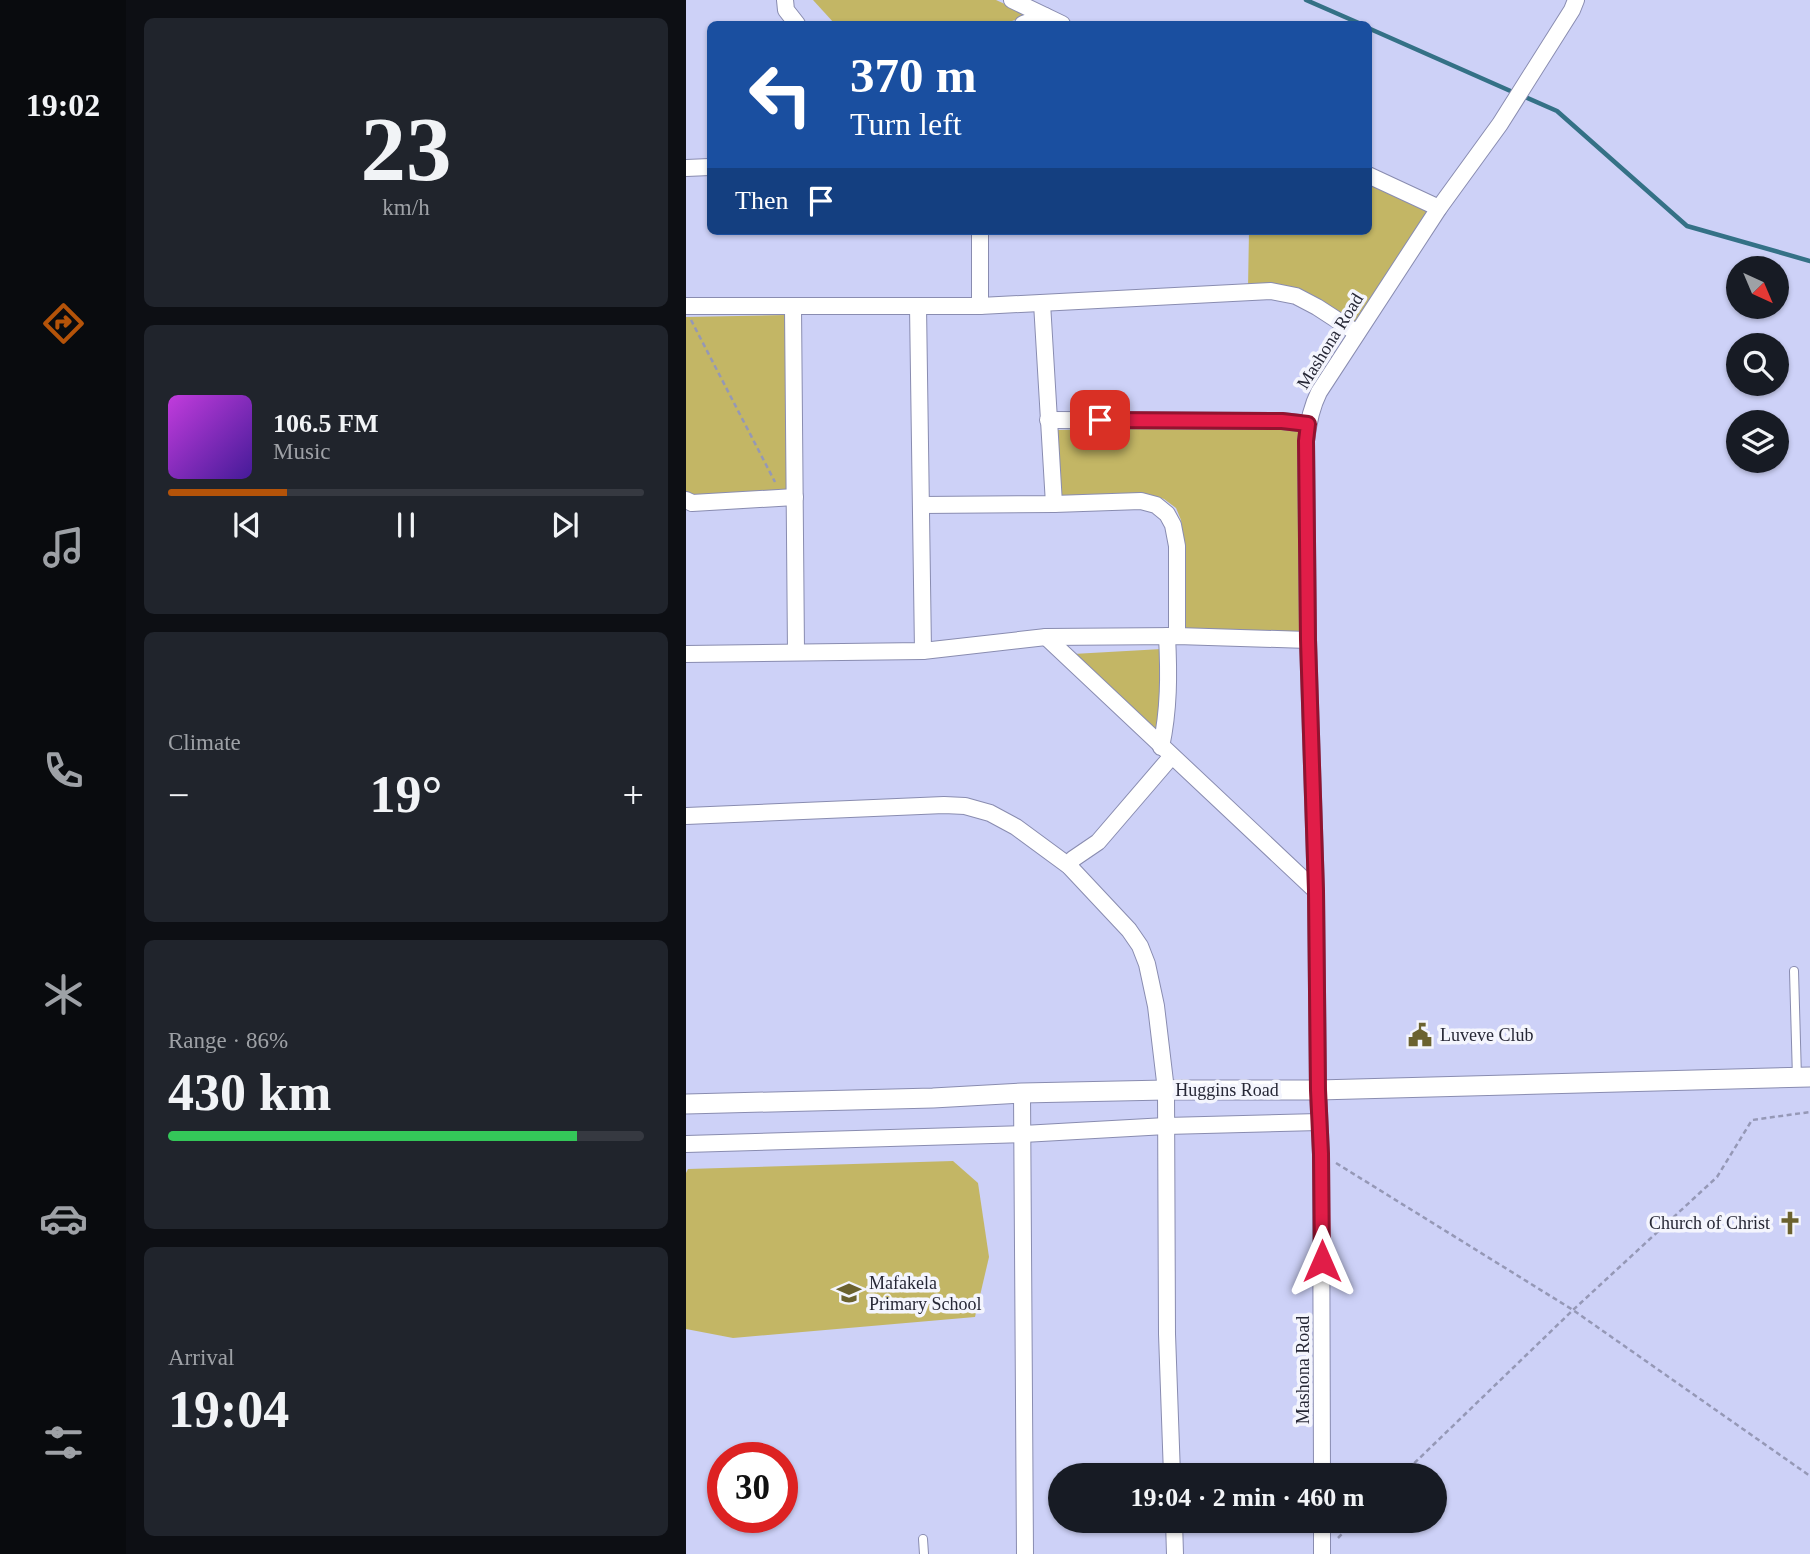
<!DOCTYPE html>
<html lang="en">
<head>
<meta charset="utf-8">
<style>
	body { margin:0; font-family:Georgia,serif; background:#20242c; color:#f1f3f6; height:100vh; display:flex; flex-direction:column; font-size:26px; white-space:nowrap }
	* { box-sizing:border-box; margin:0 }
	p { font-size:23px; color:#9ea1a6 }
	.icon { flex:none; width:38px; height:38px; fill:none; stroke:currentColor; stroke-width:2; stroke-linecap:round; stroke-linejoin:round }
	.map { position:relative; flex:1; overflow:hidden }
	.details { display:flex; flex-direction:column; gap:18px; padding:18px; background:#0d0f14; width:560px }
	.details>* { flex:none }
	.top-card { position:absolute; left:21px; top:21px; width:665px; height:214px; border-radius:10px; box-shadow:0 2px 5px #0004; background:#1a4fa0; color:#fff; overflow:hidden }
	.needle { width:46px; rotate:136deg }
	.buttons { position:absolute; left:1040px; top:256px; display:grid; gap:14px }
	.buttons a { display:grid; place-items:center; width:63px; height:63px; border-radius:50%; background:#171b24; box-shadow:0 2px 5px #0004; font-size:35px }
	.speed { position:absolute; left:21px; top:1442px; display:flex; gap:14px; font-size:35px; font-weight:700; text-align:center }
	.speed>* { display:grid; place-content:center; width:91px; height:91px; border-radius:50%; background:#171b24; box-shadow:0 2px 5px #0004; line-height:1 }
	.speed .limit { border:10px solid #d22; background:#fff; color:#111 }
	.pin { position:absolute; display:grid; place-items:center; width:60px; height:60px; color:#fff; margin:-30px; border-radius:14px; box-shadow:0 4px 10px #0006 }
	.me { position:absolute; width:77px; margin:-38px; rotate:0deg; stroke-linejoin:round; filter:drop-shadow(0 0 5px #0008) }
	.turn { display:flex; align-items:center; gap:24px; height:147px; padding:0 28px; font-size:32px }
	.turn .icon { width:91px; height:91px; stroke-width:2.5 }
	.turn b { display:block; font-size:49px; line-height:60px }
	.then { display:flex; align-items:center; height:66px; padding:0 28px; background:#0003; gap:14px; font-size:26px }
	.big { font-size:52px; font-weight:700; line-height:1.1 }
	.details .widget { flex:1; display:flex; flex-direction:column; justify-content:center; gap:10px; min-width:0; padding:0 24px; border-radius:10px; background:#20242c }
	.details .dial { align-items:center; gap:0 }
	.dial b { font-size:91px; line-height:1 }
	.song { display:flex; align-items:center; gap:21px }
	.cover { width:84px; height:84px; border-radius:10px; background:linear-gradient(135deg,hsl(290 70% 55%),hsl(260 70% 35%)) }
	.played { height:7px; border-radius:4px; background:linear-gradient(90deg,#b45309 25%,#363941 25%) }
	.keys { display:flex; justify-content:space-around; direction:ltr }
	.heat { display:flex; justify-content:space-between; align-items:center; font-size:38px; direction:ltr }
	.charge { height:10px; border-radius:5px; background:linear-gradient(90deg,#34c759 86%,#363941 0) }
	.trip { position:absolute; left:362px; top:1463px; width:399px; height:70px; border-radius:35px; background:#171b24; box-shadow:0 2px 5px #0004; font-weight:700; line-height:70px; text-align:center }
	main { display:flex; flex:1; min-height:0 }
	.menu { display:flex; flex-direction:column; width:126px; justify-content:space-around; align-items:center; background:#090b0e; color:#9ea1a6 }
	.menu .icon { width:49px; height:49px }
	.menu .on { color:#b45309 }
	.menu b { font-size:32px; color:#f1f3f6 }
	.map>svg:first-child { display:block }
	.green { fill:#c3b665 }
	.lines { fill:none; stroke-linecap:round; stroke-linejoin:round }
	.stream { stroke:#347186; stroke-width:4.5 }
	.service-casing { stroke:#898cb0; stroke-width:10 }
	.minor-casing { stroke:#898cb0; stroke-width:18 }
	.tertiary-casing { stroke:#898cb0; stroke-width:21 }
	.path { stroke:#9598b6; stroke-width:2.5; stroke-dasharray:5 3.5; stroke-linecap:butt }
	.service { stroke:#fff; stroke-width:8 }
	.minor { stroke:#fff; stroke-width:16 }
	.tertiary { stroke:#fff; stroke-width:19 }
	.route-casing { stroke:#92132f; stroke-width:18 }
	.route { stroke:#e11d48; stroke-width:12 }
	.labels { text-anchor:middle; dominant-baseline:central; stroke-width:7; stroke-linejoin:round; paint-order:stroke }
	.street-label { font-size:18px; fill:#272836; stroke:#f4f5fd }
	.poi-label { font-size:18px; fill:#272836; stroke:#f4f5fd; text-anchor:start }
</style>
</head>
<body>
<main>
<nav class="menu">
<b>19:02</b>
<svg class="icon on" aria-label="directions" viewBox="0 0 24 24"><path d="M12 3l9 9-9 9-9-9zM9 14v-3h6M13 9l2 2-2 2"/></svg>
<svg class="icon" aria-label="music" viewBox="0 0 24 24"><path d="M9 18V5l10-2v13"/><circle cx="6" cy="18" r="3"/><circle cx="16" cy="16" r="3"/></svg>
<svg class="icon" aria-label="phone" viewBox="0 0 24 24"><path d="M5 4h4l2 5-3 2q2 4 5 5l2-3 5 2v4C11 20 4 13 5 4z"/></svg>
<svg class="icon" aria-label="climate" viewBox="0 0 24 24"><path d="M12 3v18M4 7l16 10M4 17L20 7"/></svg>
<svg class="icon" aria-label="car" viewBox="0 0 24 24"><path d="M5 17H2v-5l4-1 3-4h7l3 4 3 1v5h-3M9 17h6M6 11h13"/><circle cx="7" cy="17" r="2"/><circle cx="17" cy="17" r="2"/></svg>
<svg class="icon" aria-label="filters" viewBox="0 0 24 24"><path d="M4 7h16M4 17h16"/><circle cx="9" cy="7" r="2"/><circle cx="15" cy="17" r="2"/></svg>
</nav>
<section class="details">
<div class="widget dial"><b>23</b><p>km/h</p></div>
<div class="widget">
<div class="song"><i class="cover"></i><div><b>106.5 FM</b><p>Music</p></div></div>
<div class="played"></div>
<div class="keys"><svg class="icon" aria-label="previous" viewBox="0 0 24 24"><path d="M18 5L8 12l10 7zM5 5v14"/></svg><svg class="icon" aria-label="pause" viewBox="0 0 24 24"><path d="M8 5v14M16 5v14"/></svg><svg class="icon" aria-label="next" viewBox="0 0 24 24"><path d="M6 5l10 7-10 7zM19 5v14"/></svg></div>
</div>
<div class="widget"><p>Climate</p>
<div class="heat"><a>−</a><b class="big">19°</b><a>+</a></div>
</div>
<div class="widget"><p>Range · 86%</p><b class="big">430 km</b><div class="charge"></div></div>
<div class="widget"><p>Arrival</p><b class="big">19:04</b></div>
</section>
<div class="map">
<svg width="1124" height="1554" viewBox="0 0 1124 1554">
	<rect width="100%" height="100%" fill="#cdd1f7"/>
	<!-- green -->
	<g class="green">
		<path d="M127,0H310L343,15L326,21L306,23H148Z"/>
		<path d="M683,181L745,210L668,324L635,303L562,288L563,231H682Z"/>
		<path d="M99,315L103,489L7,499L0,493V317Z"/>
		<path d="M595,427L614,431L617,635L497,632L498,546L495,520L490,508L478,499L462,494L372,499L369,430Z"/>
		<path d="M476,649L473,738L387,654Z"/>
		<path d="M267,1161L292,1183L303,1257L289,1317L47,1338L0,1329V1173L2,1169Z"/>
	</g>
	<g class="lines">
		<!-- stream -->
		<g class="stream">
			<path d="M620,0L675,24"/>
			<path d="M682,28L829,93"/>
			<path d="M837,96L871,111L1001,226L1124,261"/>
		</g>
		<!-- service casing -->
		<g class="service-casing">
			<g id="service">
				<path d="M1108,971L1111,1078"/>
				<path d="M237,1539L238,1554"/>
			</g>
		</g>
		<!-- minor casing -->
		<g class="minor-casing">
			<g id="minor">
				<path d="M99,0L100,10L111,24"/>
				<path d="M326,0L376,24"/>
				<path d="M337,24L359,16"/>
				<path d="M0,168L24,167"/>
				<path d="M682,175L753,208"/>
				<path d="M356,303L368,504"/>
				<path d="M0,306H294L585,291L610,296L631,307L671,333"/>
				<path d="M232,306L237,651"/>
				<path d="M294,306V231"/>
				<path d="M107,307L110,652"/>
				<path d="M362,420L596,421L622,424"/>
				<path d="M0,500L6,503L109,497"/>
				<path d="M235,505L368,504L455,501L470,505L481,514L487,525L491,546V636"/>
				<path d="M360,637L630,891"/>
				<path d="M0,654L237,651L360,637L491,636L622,640"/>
				<path d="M475,747C483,710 483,674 481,636"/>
				<path d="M0,816L258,805L279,806L304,813L330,827L383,866L443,930L454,946L461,964L470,1006L480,1090L481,1334L486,1475"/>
				<path d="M383,866L387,859L412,842L485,757"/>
				<path d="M336,1093L339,1554"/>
				<path d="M0,1144L337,1134L480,1126L633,1122"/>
				<path d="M636,1475L635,1154L632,1090L630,891L622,640L620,441C622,423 625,408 633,392L753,208L814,124L886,10L890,0"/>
				<path d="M488,1521L489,1554"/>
				<path d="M636,1554V1521"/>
			</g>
		</g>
		<!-- tertiary casing -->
		<g class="tertiary-casing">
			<path id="tertiary" d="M0,1104L247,1098L336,1093L480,1090H632L1124,1077"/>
		</g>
		<!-- path -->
		<g class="path">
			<path d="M5,320L89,482"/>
			<path d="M650,1163L887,1310L1124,1476"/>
			<path d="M716,1475L887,1310L1031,1177L1066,1120L1124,1112"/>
			<path d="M652,1538L669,1521"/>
		</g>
		<!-- service -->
		<use href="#service" class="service"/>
		<!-- minor -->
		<use href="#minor" class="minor"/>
		<!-- tertiary -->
		<use href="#tertiary" class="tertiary"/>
	</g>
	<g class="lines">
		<!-- route casing -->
		<g class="route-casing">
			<path id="route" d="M414,420L596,421L622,424L620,441L622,640L630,891L632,1090L635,1154L636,1261"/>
		</g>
		<!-- route -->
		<use href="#route" class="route"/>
	</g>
	<!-- icons -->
	<defs>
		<g id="civic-bare" transform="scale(1.89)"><path d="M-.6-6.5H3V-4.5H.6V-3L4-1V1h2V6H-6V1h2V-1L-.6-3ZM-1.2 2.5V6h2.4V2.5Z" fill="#6b622f" stroke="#f4f5fd" stroke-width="2.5" paint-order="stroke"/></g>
		<g id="church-bare" transform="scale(1.89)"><path d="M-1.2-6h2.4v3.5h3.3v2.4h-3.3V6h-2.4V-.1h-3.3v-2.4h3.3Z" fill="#6b622f" stroke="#f4f5fd" stroke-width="2.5" paint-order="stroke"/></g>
		<g id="school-bare" transform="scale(1.89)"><path d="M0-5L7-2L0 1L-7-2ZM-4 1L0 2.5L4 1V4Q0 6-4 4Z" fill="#6b622f" stroke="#f4f5fd" stroke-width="2.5" paint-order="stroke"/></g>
	</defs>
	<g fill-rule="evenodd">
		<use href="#civic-bare" x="734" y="1035"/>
		<use href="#church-bare" x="1104" y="1223"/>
		<use href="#school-bare" x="163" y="1293"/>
	</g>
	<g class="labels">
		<!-- street labels -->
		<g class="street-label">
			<text transform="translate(644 341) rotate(-58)">Mashona Road</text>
			<text x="541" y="1090">Huggins Road</text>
			<text transform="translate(617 1370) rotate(-90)">Mashona Road</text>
		</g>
		<!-- poi labels -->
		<g class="poi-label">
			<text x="754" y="1035">Luveve Club</text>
			<text x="1084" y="1223" text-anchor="end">Church of Christ</text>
			<text x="183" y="1283">Mafakela<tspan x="183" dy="21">Primary School</tspan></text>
		</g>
	</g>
</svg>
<div class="buttons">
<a><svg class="needle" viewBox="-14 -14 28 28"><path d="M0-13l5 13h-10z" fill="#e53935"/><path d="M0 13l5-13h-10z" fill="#9ea1a6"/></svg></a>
<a><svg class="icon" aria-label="search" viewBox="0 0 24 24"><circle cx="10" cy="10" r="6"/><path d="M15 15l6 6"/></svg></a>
<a><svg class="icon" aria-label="layers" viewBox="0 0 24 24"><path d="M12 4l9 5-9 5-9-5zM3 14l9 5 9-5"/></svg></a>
</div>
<div class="speed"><div class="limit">30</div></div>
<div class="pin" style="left:414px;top:420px;background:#d93025"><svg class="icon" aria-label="arrive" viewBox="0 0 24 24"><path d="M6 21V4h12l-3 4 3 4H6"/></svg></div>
<svg class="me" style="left:636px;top:1261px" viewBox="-20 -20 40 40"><path d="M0-17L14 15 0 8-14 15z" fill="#e11d48" stroke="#fff" stroke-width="4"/></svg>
<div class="trip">19:04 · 2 min · 460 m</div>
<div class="top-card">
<div class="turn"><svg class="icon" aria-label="left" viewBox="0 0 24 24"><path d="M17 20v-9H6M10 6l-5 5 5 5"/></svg><div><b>370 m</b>Turn left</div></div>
<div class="then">Then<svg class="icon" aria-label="arrive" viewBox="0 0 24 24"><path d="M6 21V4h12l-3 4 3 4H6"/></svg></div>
</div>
</div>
</main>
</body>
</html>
